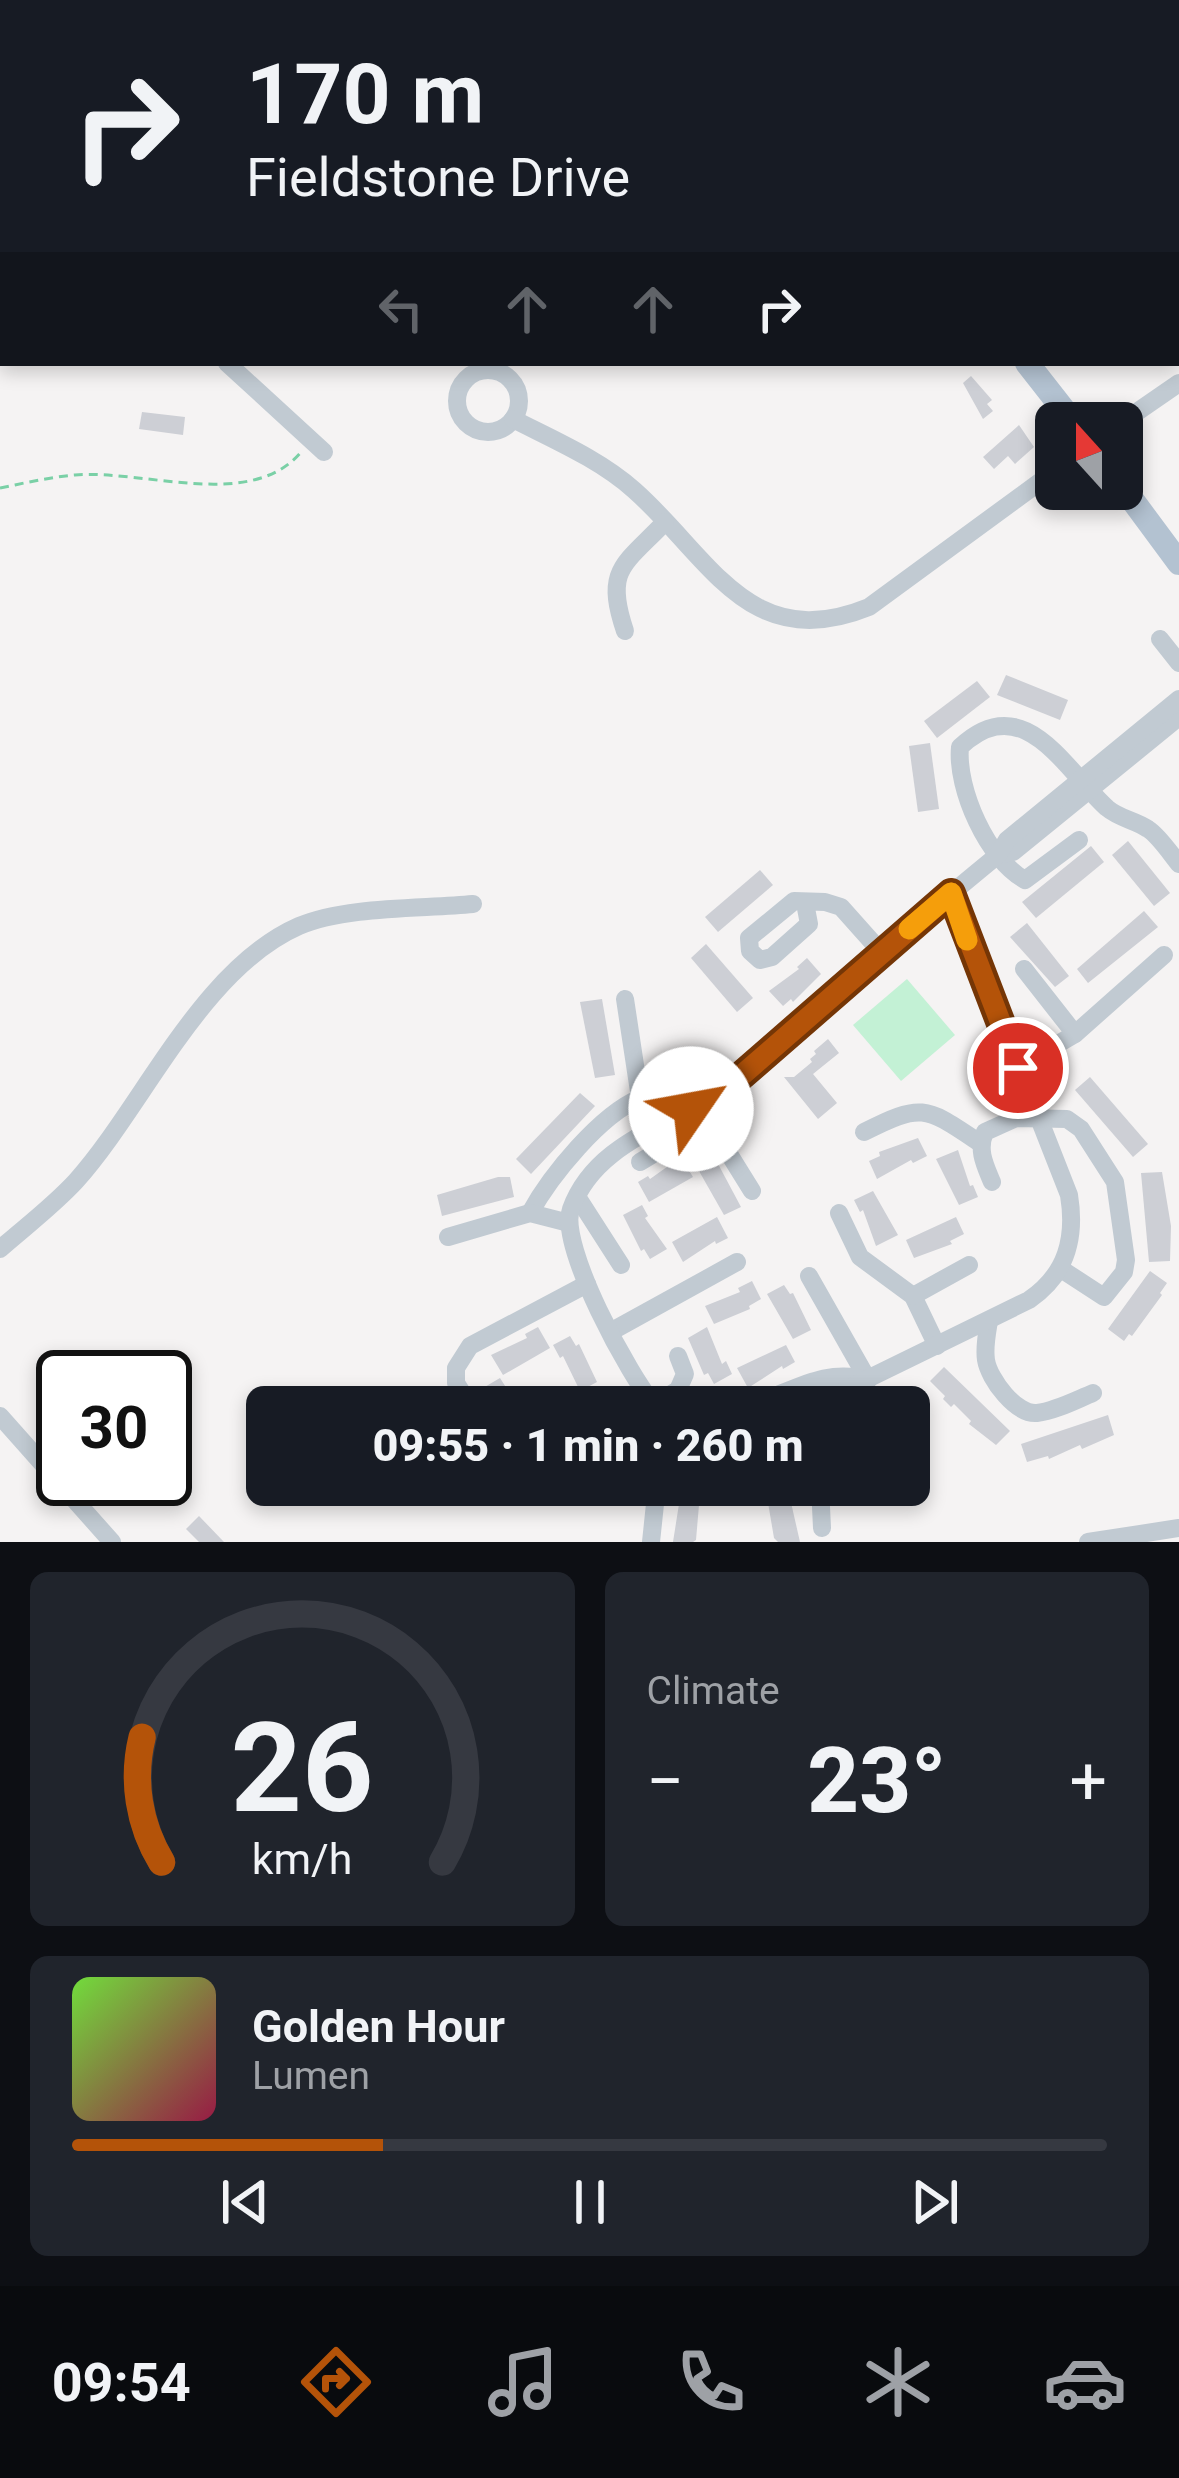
<!DOCTYPE html>
<html lang="en">
<head>
<meta charset="utf-8">
<style>
	body { margin:0; font-family:Roboto,sans-serif; background:#20242c; color:#f1f3f6; height:100vh; display:flex; flex-direction:column; font-size:45px; white-space:nowrap }
	* { box-sizing:border-box; margin:0 }
	p { font-size:39px; color:#9ea1a6 }
	.icon { flex:none; width:66px; height:66px; fill:none; stroke:currentColor; stroke-width:2; stroke-linecap:round; stroke-linejoin:round }
	.map { position:relative; height:1542px; overflow:hidden }
	.side { display:flex; flex-direction:column; gap:30px; padding:30px; background:#0d0f14; flex:1 }
	.side>* { flex:none }
	.banner { position:absolute; left:0px; top:0px; width:1179px; height:366px; box-shadow:0 6px 18px #0003; background:#171b24; color:#f1f3f6; overflow:hidden }
	.needle { width:78px; rotate:339deg }
	.tools { position:absolute; left:1035px; top:402px; display:grid; gap:24px }
	.tools a { display:grid; place-items:center; width:108px; height:108px; border-radius:18px; background:#171b24; box-shadow:0 6px 18px #0003; font-size:60px }
	.speed { position:absolute; left:36px; top:1350px; display:flex; gap:24px; font-size:60px; font-weight:700; text-align:center }
	.speed>* { display:grid; place-content:center; width:156px; height:156px; border-radius:50%; background:#171b24; box-shadow:0 6px 18px #0003; line-height:1 }
	.speed .limit { border:6px solid #111; border-radius:18px; background:#fff; color:#111 }
	.pin { position:absolute; display:grid; place-items:center; width:102px; height:102px; color:#fff; margin:-51px; border:6px solid #fff; border-radius:50%; box-shadow:0 3px 12px #0007 }
	.me { position:absolute; width:132px; margin:-66px; rotate:57deg; stroke-linejoin:round; filter:drop-shadow(0 0 9px #0008) }
	.turn { display:flex; align-items:center; gap:42px; height:252px; padding:0 48px; font-size:54px }
	.turn .icon { width:156px; height:156px; stroke-width:2.5 }
	.turn b { display:block; font-size:84px; line-height:102px }
	.lanes { display:flex; align-items:center; height:114px; padding:0 48px; background:#0003; justify-content:center; gap:60px; direction:ltr }
	.lanes .off { opacity:.35 }
	.big { font-size:90px; font-weight:800; line-height:1.1 }
	.side .card { flex:1; display:flex; flex-direction:column; justify-content:center; gap:18px; min-width:0; padding:0 42px; border-radius:18px; background:#20242c }
	.side .dial { align-items:center; gap:0 }
	.dial svg { height:312px; overflow:visible; fill:none; stroke:#363941; stroke-width:7; stroke-linecap:round; text-anchor:middle }
	.dial text { fill:#f1f3f6; stroke:none }
	.song { display:flex; align-items:center; gap:36px }
	.cover { width:144px; height:144px; border-radius:18px; background:linear-gradient(135deg,hsl(100 70% 55%),hsl(340 70% 35%)) }
	.played { height:12px; border-radius:6px; background:linear-gradient(90deg,#b45309 30%,#363941 30%) }
	.keys { display:flex; justify-content:space-around; direction:ltr }
	.heat { display:flex; justify-content:space-between; align-items:center; font-size:66px; direction:ltr }
	.side .tiles { flex:1; display:grid; gap:30px; grid-template-columns:1fr 1fr }
	.card:last-child { grid-column:span 2 }
	.trip { position:absolute; left:246px; top:1386px; width:684px; height:120px; border-radius:18px; background:#171b24; box-shadow:0 6px 18px #0003; font-weight:800; line-height:120px; text-align:center }
	.tab-bar { display:flex; height:192px; justify-content:space-around; align-items:center; background:#090b0e; color:#9ea1a6 }
	.tab-bar .icon { width:84px; height:84px }
	.tab-bar .active { color:#b45309 }
	.tab-bar b { font-size:54px; color:#f1f3f6 }
	.map>svg:first-child { display:block }
	.green { fill:#c3f1d5 }
	.building { fill:#cdcfd5 }
	.lines { fill:none; stroke-linecap:round; stroke-linejoin:round }
	.path { stroke:#7ad0a6; stroke-width:3; stroke-dasharray:9 6; stroke-linecap:butt }
	.minor { stroke:#c1cad2; stroke-width:18 }
	.major { stroke:#b3c2d1; stroke-width:24 }
	.route-casing { stroke:#753606; stroke-width:30 }
	.route { stroke:#b45309; stroke-width:21 }
	.slow { stroke:#f59e0b; stroke-width:21 }
</style>
</head>
<body>
<div class="map">
<svg width="1179" height="1542" viewBox="0 0 1179 1542">
	<rect width="100%" height="100%" fill="#f5f3f3"/>
	<!-- green -->
	<path class="green" d="M907,979L955,1035L901,1081L853,1025Z"/>
	<!-- building -->
	<g class="building">
		<path d="M971,376L992,400L987,404L993,411L983,419L963,383Z"/>
		<path d="M142,412L185,417L183,435L139,429Z"/>
		<path d="M1019,425L1034,447L1015,464L1008,456L994,469L983,457Z"/>
		<path d="M1006,675L1068,700L1060,720L997,695Z"/>
		<path d="M977,681L990,697L937,738L924,721Z"/>
		<path d="M930,743L939,809L918,812L909,746Z"/>
		<path d="M1128,841L1170,893L1154,906L1112,855Z"/>
		<path d="M1091,846L1104,862L1036,918L1022,902Z"/>
		<path d="M760,870L773,885L718,932L705,917Z"/>
		<path d="M1144,911L1158,927L1088,983L1077,969Z"/>
		<path d="M1027,923L1069,976L1055,987L1010,937Z"/>
		<path d="M706,944L753,998L737,1012L691,958Z"/>
		<path d="M807,958L821,974L793,1002L791,999L783,1006L769,991L799,969L797,967Z"/>
		<path d="M602,999L615,1075L595,1078L580,1002Z"/>
		<path d="M828,1039L839,1053L813,1074L837,1103L818,1119L784,1077H794L812,1062L810,1059L816,1054L814,1051Z"/>
		<path d="M1090,1077L1148,1144L1133,1157L1075,1090Z"/>
		<path d="M580,1093L595,1106L531,1174L516,1159Z"/>
		<path d="M918,1138L927,1156L913,1163L911,1160L877,1179L869,1161L880,1156L879,1152Z"/>
		<path d="M958,1150L970,1186L973,1185L978,1197L959,1205L936,1159Z"/>
		<path d="M681,1157L693,1177L649,1202L638,1182L648,1176L650,1179Z"/>
		<path d="M717,1162L741,1207L724,1215L699,1171Z"/>
		<path d="M1162,1172L1171,1226L1170,1261L1149,1262L1141,1173Z"/>
		<path d="M498,1177H510L514,1197L442,1216L437,1195Z"/>
		<path d="M873,1191L898,1235L876,1246L863,1210L860,1212L854,1200Z"/>
		<path d="M642,1205L648,1216L645,1218L667,1249L650,1259L644,1249L641,1251L623,1215Z"/>
		<path d="M717,1217L728,1238L716,1244L715,1241L683,1262L672,1242Z"/>
		<path d="M956,1217L964,1234L950,1241L952,1244L914,1258L906,1240Z"/>
		<path d="M1150,1271L1167,1283L1160,1293L1162,1295L1132,1336L1129,1334L1124,1341L1108,1329Z"/>
		<path d="M752,1281L761,1299L749,1306L750,1309L714,1324L705,1306L740,1292L738,1288Z"/>
		<path d="M784,1285L790,1294L793,1293L811,1330L793,1339L767,1294Z"/>
		<path d="M538,1327L550,1348L503,1375L491,1355L527,1338L525,1334Z"/>
		<path d="M707,1327L722,1364L726,1361L732,1374L714,1384L708,1373L704,1375L688,1338Z"/>
		<path d="M570,1336L576,1346L579,1344L597,1382L580,1391L563,1356L560,1358L553,1345Z"/>
		<path d="M786,1345L795,1362L783,1369L782,1366L748,1388L737,1368Z"/>
		<path d="M944,1367L1010,1431L996,1445L969,1424L971,1421L954,1404L951,1407L943,1399L945,1396L930,1381Z"/>
		<path d="M500,1378L507,1389L504,1391L514,1407H491L486,1399L489,1397L483,1388Z"/>
		<path d="M1108,1415L1114,1435L1082,1449L1080,1445L1049,1459L1048,1456L1027,1462L1021,1444Z"/>
		<path d="M682,1485H702L704,1493L702,1505H699L696,1540L693,1542H673Z"/>
		<path d="M765,1485H787L800,1542H778L774,1538Z"/>
		<path d="M199,1516L224,1542H199L186,1529Z"/>
	</g>
	<g class="lines">
		<!-- path -->
		<path class="path" d="M0,488C25,483 50,477 75,475C144,469 252,512 302,451"/>
		<!-- minor -->
		<g class="minor">
			<path d="M673,3L676,0"/>
			<path d="M0,168L3,170"/>
			<path d="M227,363L324,452"/>
			<circle cx="488" cy="401" r="31"/>
			<path d="M513,419C554,440 599,459 634,490C710,557 749,656 869,607L1056,470"/>
			<path d="M1121,423L1179,383"/>
			<path d="M625,631C604,569 624,565 665,522"/>
			<path d="M1160,639L1179,663"/>
			<path d="M1079,840L1025,880C988,860 956,789 960,747C1024,687 1065,770 1107,808C1120,819 1135,820 1148,829C1159,836 1170,853 1179,864"/>
			<path d="M998,855L1013,852L1179,717"/>
			<path d="M805,903L809,924L772,957L760,960L750,951L749,938L794,901L825,902L841,907L882,953"/>
			<path d="M1024,969L1075,1034"/>
			<path d="M625,999L640,1098L651,1130"/>
			<path d="M1017,1068L1075,1034L1164,955"/>
			<path d="M691,1109L716,1133L752,1191"/>
			<path d="M864,1132C923,1102 926,1107 980,1143"/>
			<path d="M640,1162L703,1124"/>
			<path d="M992,1182C985,1165 977,1150 985,1132L1016,1118L1067,1119L1081,1129L1115,1182L1126,1260L1124,1272L1104,1297L1061,1269"/>
			<path d="M578,1198L621,1265"/>
			<path d="M530,1213C551,1175 600,1115 640,1098"/>
			<path d="M839,1213L860,1257L913,1296L937,1346"/>
			<path d="M448,1237L530,1213L569,1223"/>
			<path d="M0,1249C25,1227 53,1206 76,1181C144,1105 201,969 299,926C346,906 421,909 473,904"/>
			<path d="M809,1276L868,1380"/>
			<path d="M913,1296L969,1265"/>
			<path d="M989,1321C987,1333 984,1347 986,1360C989,1379 1016,1415 1037,1413C1055,1411 1076,1400 1093,1393"/>
			<path d="M612,1331L737,1262"/>
			<path d="M768,1399C803,1385 831,1369 868,1380"/>
			<path d="M471,1407L456,1383V1368L470,1346L587,1284"/>
			<path d="M650,1407L678,1390L685,1374L678,1356"/>
			<path d="M656,1407C630,1378 558,1245 571,1209C594,1146 660,1129 711,1097C747,1075 777,1042 809,1015C872,961 934,907 998,855L1007,840L1179,699"/>
			<path d="M810,1407L1029,1300C1067,1274 1076,1238 1069,1195L951,894"/>
			<path d="M0,1416L112,1542"/>
			<path d="M820,1485L822,1528"/>
			<path d="M651,1542L657,1485"/>
			<path d="M1088,1542L1179,1528"/>
		</g>
		<!-- major -->
		<g class="major">
			<path d="M750,0L752,3"/>
			<path d="M1027,363L1074,423"/>
			<path d="M1122,486L1179,563"/>
		</g>
	</g>
	<g class="lines">
		<!-- route casing -->
		<g class="route-casing">
			<path id="route" d="M691,1109L742,1075L951,893L1018,1068"/>
		</g>
		<!-- route -->
		<use href="#route" class="route"/>
		<!-- slow -->
		<path class="slow" d="M909,929L951,893L967,940"/>
	</g>
</svg>
<div class="tools">
<a><svg class="needle" viewBox="-14 -14 28 28"><path d="M0-13l5 13h-10z" fill="#e53935"/><path d="M0 13l5-13h-10z" fill="#9ea1a6"/></svg></a>
</div>
<div class="speed"><div class="limit">30</div></div>
<div class="pin" style="left:1018px;top:1068px;background:#d93025"><svg class="icon" aria-label="arrive" viewBox="0 0 24 24"><path d="M6 21V4h12l-3 4 3 4H6"/></svg></div>
<svg class="me" style="left:691px;top:1109px" viewBox="-20 -20 40 40"><circle r="19" fill="#fff"/><path d="M0-13L10 11 0 6-10 11z" fill="#b45309"/></svg>
<div class="trip">09:55 · 1 min · 260 m</div>
<div class="banner">
<div class="turn"><svg class="icon" aria-label="right" viewBox="0 0 24 24"><path d="M7 20v-9h11M14 6l5 5-5 5"/></svg><div><b>170 m</b>Fieldstone Drive</div></div>
<div class="lanes"><svg class="icon off" aria-label="left" viewBox="0 0 24 24"><path d="M17 20v-9H6M10 6l-5 5 5 5"/></svg><svg class="icon off" aria-label="ahead" viewBox="0 0 24 24"><path d="M12 20V5M6 11l6-6 6 6"/></svg><svg class="icon off" aria-label="ahead" viewBox="0 0 24 24"><path d="M12 20V5M6 11l6-6 6 6"/></svg><svg class="icon" aria-label="right" viewBox="0 0 24 24"><path d="M7 20v-9h11M14 6l5 5-5 5"/></svg></div>
</div>
</div>
<section class="side">
<div class="tiles">
<div class="card dial"><svg viewBox="0 0 100 80">
<path d="M14 69A42 42 0 1 1 86 69"/>
<path d="M14 69A42 42 0 0 1 9 37" stroke="#b45309"/>
<text x="50" y="56" font-size="32" font-weight="700">26</text>
<text x="50" y="72" font-size="11">km/h</text>
</svg></div>
<div class="card"><p>Climate</p>
<div class="heat"><a>−</a><b class="big">23°</b><a>+</a></div>
</div>
<div class="card">
<div class="song"><i class="cover"></i><div><b>Golden Hour</b><p>Lumen</p></div></div>
<div class="played"></div>
<div class="keys"><svg class="icon" aria-label="previous" viewBox="0 0 24 24"><path d="M18 5L8 12l10 7zM5 5v14"/></svg><svg class="icon" aria-label="pause" viewBox="0 0 24 24"><path d="M8 5v14M16 5v14"/></svg><svg class="icon" aria-label="next" viewBox="0 0 24 24"><path d="M6 5l10 7-10 7zM19 5v14"/></svg></div>
</div>
</div>
</section>
<nav class="tab-bar">
<b>09:54</b>
<svg class="icon active" aria-label="directions" viewBox="0 0 24 24"><path d="M12 3l9 9-9 9-9-9zM9 14v-3h6M13 9l2 2-2 2"/></svg>
<svg class="icon" aria-label="music" viewBox="0 0 24 24"><path d="M9 18V5l10-2v13"/><circle cx="6" cy="18" r="3"/><circle cx="16" cy="16" r="3"/></svg>
<svg class="icon" aria-label="phone" viewBox="0 0 24 24"><path d="M5 4h4l2 5-3 2q2 4 5 5l2-3 5 2v4C11 20 4 13 5 4z"/></svg>
<svg class="icon" aria-label="climate" viewBox="0 0 24 24"><path d="M12 3v18M4 7l16 10M4 17L20 7"/></svg>
<svg class="icon" aria-label="car" viewBox="0 0 24 24"><path d="M5 17H2v-5l4-1 3-4h7l3 4 3 1v5h-3M9 17h6M6 11h13"/><circle cx="7" cy="17" r="2"/><circle cx="17" cy="17" r="2"/></svg>
</nav>
</body>
</html>
